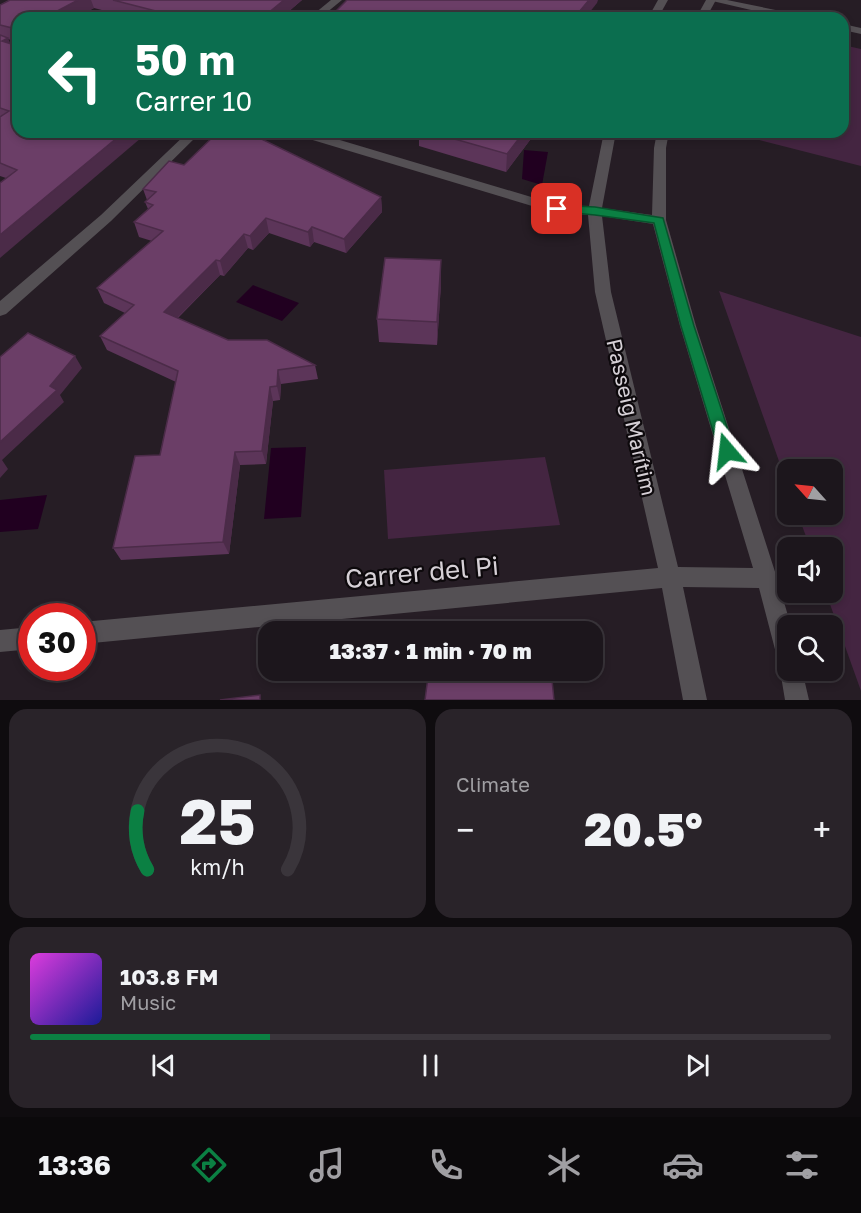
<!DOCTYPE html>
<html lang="en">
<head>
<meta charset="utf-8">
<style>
	body { margin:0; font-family:"Golos Text",sans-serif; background:#292329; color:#f1f3f6; height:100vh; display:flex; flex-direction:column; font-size:22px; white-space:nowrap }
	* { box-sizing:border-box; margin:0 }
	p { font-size:20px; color:#a09fa3 }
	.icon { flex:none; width:33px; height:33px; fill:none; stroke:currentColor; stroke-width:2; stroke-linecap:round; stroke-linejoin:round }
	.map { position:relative; height:700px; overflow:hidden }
	.side { display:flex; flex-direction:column; gap:9px; padding:9px; background:#0f0c0f; flex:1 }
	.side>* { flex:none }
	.banner { position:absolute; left:12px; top:12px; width:837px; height:126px; border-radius:18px; box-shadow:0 3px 9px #0003,0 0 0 2px #3a353b; background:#0b6e4f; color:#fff; overflow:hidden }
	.needle { width:39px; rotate:297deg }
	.buttons { position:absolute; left:777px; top:459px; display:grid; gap:12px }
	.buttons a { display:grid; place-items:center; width:66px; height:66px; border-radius:12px; background:#1c161c; box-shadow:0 3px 9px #0003,0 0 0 2px #3a353b; font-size:30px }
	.speed { position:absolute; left:18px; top:603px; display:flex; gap:12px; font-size:30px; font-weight:700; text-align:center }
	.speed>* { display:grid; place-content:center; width:78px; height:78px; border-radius:50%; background:#1c161c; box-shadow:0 3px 9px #0003,0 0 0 2px #3a353b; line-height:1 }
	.speed .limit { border:9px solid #d22; background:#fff; color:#111 }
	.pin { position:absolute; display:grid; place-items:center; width:51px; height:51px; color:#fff; margin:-26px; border-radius:12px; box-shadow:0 3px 9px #0006 }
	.me { position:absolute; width:66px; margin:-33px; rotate:343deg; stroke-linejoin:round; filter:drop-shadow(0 0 4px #0008) }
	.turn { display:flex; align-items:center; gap:21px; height:126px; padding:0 24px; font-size:27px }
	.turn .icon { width:78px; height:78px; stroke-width:2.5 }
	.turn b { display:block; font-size:42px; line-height:51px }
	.big { font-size:45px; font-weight:800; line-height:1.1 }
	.side .card { flex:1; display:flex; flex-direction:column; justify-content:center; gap:9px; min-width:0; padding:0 21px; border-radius:18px; background:#292329 }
	.side .dial { align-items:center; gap:0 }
	.dial svg { height:156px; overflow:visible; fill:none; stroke:#3a353b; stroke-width:7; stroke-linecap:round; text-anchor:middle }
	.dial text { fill:#f1f3f6; stroke:none }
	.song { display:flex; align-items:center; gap:18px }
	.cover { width:72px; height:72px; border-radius:9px; background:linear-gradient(135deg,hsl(300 70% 55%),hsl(240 70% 35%)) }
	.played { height:6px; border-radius:3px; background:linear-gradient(90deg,#0b8043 30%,#3a353b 30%) }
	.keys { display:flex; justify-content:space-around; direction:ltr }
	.heat { display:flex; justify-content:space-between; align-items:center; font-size:33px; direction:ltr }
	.side .tiles { flex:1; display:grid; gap:9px; grid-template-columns:1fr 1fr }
	.card:last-child { grid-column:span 2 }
	.trip { position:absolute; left:258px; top:621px; width:345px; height:60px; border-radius:18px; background:#1c161c; box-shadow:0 3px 9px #0003,0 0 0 2px #3a353b; font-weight:800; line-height:60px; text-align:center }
	.tabs { display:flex; height:96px; justify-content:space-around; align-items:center; background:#0b090b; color:#a09fa3 }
	.tabs .icon { width:42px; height:42px }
	.tabs .selected { color:#0b8043 }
	.tabs b { font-size:27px; color:#f1f3f6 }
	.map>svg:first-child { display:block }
	.green { fill:#442541 }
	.water { fill:#210020 }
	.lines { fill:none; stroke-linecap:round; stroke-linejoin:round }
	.pedestrian { fill:#545054; fill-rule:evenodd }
	.minor { fill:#545054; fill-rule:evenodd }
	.wall { fill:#5c3559 }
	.shaded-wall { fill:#4b2b48 }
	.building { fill:#6b3e67; stroke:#4b2b48; stroke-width:1.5 }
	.route { fill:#0b8043; stroke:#07532c; stroke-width:1.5 }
	.labels { text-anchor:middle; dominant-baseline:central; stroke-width:4.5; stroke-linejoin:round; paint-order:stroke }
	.street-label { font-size:21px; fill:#d6d0d6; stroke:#0d090c }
	.near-street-label { font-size:26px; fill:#d6d0d6; stroke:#0d090c }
</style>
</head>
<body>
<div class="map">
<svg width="861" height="700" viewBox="0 0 861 700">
	<rect width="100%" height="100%" fill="#261d25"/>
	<!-- green -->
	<g class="green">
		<path d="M843,45L861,49V166L728,132H843Z"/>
		<path d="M719,291L861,337V691L826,593L832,592V548L810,547L798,515L832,514V470H788L787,484Z"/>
		<path d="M545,457L560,525L388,539L384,470Z"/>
	</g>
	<!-- water -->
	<g class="water">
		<path d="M524,150L548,152L542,185L522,179Z"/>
		<path d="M253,285L299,303L282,321L236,302Z"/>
		<path d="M306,447L301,517L264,519L271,448Z"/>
		<path d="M47,495L38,529L0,532V500Z"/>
	</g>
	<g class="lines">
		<!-- pedestrian -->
		<g class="pedestrian">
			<path d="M708,0H727L800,15L805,18H785Z"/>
			<path d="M843,24L861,28V34L843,30Z"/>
		</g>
		<!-- minor -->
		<g class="minor">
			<path d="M331,0H342L320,18H309Z"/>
			<path d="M658,0H668L658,18H648Z"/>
			<path d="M706,0H716L706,18H696Z"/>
			<path d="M188,132H201L111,221L6,314L0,316V301L101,215Z"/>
			<path d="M294,132H313L558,205L589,206L604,132H616L602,208L652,215L654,148L657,132H669L666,148V220L696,326L777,578L791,626H788V670H802L809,700H785L780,670L781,666L777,657L759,588L683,587L707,700H683L662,588L82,644V622L658,568L595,292L588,215L552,212L296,135ZM602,216L653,224L680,326L753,568L678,567L611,292Z"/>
			<path d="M32,627V649L0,652V630Z"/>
		</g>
	</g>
	<!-- wall -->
	<g class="wall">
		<path d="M10,0H302L281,18H133L94,8L75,18H18V43L17,42L8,39L18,132H148L6,178L0,176V5Z"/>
		<path d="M419,132H536L506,172L419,146Z"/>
		<path d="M184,165L381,197L382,212L346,253L314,242L310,247L269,233L253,250L248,248L224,276L220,275L178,318L228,340L315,365L318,379L281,384L280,400L273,401L266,464L240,465L229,554L121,560L113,548L160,455L176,382L107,350L100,336L125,313L104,303L97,288L152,241L139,237L134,222L148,209L145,202L147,200L143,189Z"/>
		<path d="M441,260V284L437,345L379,342L377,319Z"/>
	</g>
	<!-- shaded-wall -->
	<g class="shaded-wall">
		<path d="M78,0H91L94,8L75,18H44Z"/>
		<path d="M284,0H302L281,18H262Z"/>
		<path d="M589,0H598L597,3L585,18H574Z"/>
		<path d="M18,32V43L14,34Z"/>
		<path d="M8,38L14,52L2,41Z"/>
		<path d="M124,132H148L0,258V235Z"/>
		<path d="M524,132H536L506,172L507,154Z"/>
		<path d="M381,197L382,212L346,253L344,239Z"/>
		<path d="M266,218L269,233L253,250L250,236Z"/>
		<path d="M312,227L314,242L310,247L308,232Z"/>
		<path d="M244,234L248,248L224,276L220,261Z"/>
		<path d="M216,260L220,275L169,326L164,312Z"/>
		<path d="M441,260V284L437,345V322Z"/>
		<path d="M75,356L82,368L60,395L64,402L2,460L8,469L0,478V442L50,386Z"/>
		<path d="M278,370L281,384L280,400L277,386Z"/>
		<path d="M270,387L273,401L266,464L262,451Z"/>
		<path d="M235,452L240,465L229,554L223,542Z"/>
	</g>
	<!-- building -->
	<g class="building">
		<path d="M10,0H78L44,18H18V32L14,34L12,28L0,25V5Z"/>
		<path d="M113,0H284L262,18H183Z"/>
		<path d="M347,0H589L574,18H329Z"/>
		<path d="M0,35L8,38L2,41L18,46V132H124L0,235V183L17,170L0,163V117L9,111L0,108Z"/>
		<path d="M218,132H244L251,134L381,197L344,239L312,227L308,232L266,218L250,236L244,234L220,261L216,260L164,312L228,340H267L315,365L278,370L277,386L270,387L262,451L235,452L223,542L113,548L135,456L160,455L178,371L100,336L134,305L97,288L163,231L134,222L153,205L145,202L156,192L143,189L169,161L184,165Z"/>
		<path d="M430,132H524L507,154Z"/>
		<path d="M385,258L441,260L437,322L377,319Z"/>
		<path d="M28,333L75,356L50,386L57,390L0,442V357Z"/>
		<path d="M502,670H551L554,700H425L428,677Z"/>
		<path d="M260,695V700H220Z"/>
	</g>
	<!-- route -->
	<path class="route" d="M557,205L595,207L663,218L694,326L735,451L732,455L727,457L722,455L719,451L681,326L654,223L595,215L553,211L551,209Z"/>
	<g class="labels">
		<!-- street labels -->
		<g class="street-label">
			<text transform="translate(632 417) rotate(77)">Passeig Marítim</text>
		</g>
		<!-- near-street labels -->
		<g class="near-street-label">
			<text transform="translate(422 572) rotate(-5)">Carrer del Pi</text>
		</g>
	</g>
</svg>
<div class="buttons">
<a><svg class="needle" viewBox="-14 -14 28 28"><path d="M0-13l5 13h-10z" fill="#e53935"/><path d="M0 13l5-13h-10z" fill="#a09fa3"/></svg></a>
<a><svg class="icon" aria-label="sound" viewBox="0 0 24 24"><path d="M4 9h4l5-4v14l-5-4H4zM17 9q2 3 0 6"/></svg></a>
<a><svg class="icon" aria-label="search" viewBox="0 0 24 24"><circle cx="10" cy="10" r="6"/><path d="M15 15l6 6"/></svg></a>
</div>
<div class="speed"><div class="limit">30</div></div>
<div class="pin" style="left:557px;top:209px;background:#d93025"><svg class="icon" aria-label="arrive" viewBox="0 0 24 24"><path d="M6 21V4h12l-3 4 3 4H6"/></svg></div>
<svg class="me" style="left:727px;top:451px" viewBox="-20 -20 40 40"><path d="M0-17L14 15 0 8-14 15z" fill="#0b8043" stroke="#fff" stroke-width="4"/></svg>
<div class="trip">13:37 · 1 min · 70 m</div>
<div class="banner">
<div class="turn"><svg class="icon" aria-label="left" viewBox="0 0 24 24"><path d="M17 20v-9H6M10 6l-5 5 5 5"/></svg><div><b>50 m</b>Carrer 10</div></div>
</div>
</div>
<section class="side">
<div class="tiles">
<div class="card dial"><svg viewBox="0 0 100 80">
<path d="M14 69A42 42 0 1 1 86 69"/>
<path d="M14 69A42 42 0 0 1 9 39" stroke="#0b8043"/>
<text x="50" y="56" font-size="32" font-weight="700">25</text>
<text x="50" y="72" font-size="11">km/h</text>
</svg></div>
<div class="card"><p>Climate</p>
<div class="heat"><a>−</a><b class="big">20.5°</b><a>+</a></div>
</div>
<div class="card">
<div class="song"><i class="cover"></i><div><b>103.8 FM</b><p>Music</p></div></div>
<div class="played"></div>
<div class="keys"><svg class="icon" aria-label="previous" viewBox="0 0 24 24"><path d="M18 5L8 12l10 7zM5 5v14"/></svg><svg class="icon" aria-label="pause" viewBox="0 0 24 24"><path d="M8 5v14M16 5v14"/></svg><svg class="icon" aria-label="next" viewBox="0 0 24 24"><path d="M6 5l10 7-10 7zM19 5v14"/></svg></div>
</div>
</div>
</section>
<nav class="tabs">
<b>13:36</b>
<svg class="icon selected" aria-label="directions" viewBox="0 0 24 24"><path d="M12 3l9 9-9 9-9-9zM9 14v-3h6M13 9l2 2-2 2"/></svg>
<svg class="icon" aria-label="music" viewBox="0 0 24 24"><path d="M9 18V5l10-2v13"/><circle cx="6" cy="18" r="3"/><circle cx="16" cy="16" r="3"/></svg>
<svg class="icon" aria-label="phone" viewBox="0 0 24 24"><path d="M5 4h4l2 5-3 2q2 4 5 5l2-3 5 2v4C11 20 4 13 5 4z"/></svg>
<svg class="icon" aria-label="climate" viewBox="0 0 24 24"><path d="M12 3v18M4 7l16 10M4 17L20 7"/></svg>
<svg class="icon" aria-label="car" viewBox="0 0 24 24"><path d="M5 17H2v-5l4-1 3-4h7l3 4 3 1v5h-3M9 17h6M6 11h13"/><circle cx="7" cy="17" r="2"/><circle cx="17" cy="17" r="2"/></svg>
<svg class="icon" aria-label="filters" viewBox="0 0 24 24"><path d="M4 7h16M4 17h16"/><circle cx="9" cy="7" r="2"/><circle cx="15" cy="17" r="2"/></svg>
</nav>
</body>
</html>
